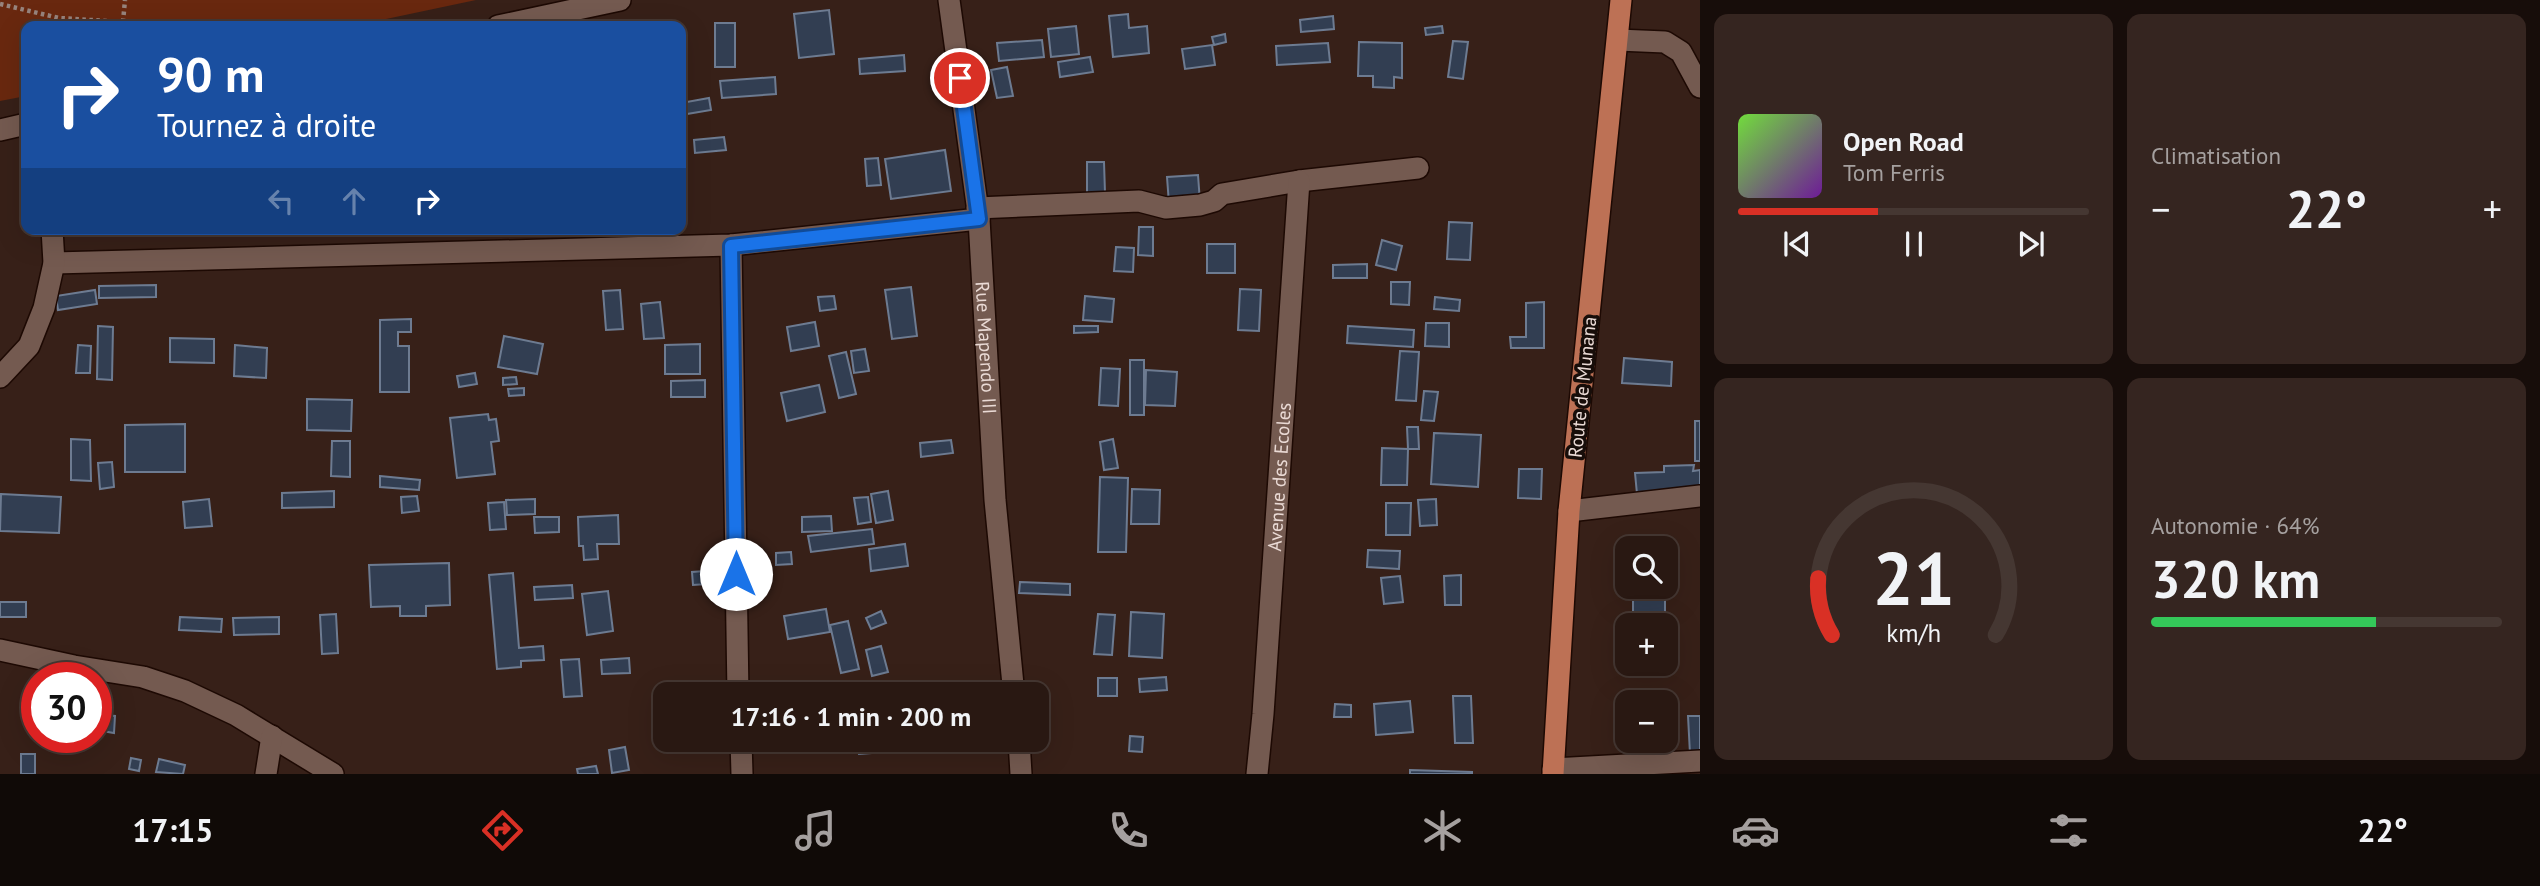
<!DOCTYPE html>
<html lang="fr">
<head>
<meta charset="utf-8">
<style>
	body { margin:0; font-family:"PT Sans",sans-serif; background:#352520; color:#f1f3f6; height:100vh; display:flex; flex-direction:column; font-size:26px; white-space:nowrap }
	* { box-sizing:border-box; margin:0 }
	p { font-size:23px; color:#a5a09f }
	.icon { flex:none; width:38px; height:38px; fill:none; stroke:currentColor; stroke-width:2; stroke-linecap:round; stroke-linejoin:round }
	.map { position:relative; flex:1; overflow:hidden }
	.drawer { display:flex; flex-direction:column; gap:14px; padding:14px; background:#170d0a; width:840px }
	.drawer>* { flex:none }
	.banner { position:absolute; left:21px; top:21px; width:665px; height:214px; border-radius:14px; box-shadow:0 7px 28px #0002,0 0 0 2px #453732; background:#1a4fa0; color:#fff; overflow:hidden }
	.fabs { position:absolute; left:1615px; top:536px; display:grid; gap:14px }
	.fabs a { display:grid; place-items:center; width:63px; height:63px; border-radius:14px; background:#291812; box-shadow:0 7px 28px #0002,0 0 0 2px #453732; font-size:35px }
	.speed { position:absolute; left:21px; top:662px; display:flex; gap:14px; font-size:35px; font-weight:700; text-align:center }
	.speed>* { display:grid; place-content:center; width:91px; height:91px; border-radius:50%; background:#291812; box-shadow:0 7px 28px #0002,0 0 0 2px #453732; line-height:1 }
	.speed .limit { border:10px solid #d22; background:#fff; color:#111 }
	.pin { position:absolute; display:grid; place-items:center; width:60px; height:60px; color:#fff; margin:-30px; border:4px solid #fff; border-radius:50%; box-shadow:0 2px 7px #0007 }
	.me { position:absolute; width:77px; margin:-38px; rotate:0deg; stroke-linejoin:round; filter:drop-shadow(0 0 5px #0008) }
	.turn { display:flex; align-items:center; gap:24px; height:147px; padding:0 21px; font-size:32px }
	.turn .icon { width:91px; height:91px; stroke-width:2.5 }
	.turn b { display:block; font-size:49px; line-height:60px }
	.lanes { display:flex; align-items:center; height:66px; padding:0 21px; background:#0003; justify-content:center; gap:35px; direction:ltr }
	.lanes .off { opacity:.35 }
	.big { font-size:52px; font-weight:800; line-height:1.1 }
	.drawer .widget { flex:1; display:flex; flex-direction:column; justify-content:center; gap:10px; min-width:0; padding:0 24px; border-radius:14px; background:#352520 }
	.drawer .dial { align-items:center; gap:0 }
	.dial svg { height:182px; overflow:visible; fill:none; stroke:#453732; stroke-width:7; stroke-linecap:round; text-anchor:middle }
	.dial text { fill:#f1f3f6; stroke:none }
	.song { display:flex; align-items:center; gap:21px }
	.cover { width:84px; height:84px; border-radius:10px; background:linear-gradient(135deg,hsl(100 70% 55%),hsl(280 70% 35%)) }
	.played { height:7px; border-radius:4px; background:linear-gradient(90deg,#d93025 40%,#453732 40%) }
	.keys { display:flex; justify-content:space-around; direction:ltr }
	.heat { display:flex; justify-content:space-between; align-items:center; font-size:38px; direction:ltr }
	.charge { height:10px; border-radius:5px; background:linear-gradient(90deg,#34c759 64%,#453732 0) }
	.drawer .tiles { flex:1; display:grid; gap:14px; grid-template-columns:repeat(2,1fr) }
	.trip { position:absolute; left:653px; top:682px; width:396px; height:70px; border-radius:14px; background:#291812; box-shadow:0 7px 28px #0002,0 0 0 2px #453732; font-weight:800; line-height:70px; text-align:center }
	.tab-bar { display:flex; height:112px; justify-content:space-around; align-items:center; background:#100a07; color:#a5a09f }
	.tab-bar .icon { width:49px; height:49px }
	.tab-bar .active { color:#d93025 }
	.tab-bar b { font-size:32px; color:#f1f3f6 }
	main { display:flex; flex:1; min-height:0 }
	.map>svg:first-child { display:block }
	.green { fill:#69280f }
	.building { fill:#323e52; stroke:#6d7b91; stroke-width:2 }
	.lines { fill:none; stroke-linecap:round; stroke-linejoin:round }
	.minor-casing { stroke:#1d0903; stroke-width:24 }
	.major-casing { stroke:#1d0903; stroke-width:24 }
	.path { stroke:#97847d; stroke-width:4.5; stroke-dasharray:3.5 3.5; stroke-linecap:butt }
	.minor { stroke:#745a50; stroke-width:21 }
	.major { stroke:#bd7155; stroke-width:21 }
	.route-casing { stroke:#114b97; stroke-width:18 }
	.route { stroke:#1a73e8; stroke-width:12 }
	.labels { text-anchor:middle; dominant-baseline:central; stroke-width:7; stroke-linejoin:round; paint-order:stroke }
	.street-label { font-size:19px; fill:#eadad5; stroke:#170d09 }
</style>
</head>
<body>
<main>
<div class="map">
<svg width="1700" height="774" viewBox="0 0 1700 774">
	<rect width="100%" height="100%" fill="#372018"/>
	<!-- green -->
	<path class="green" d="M0,0H476L353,26H26V96L0,101Z"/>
	<!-- building -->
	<g class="building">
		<path d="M829,10L834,54L799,58L794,14Z"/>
		<path d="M1128,14L1129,28L1147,26L1149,53L1113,57L1109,16Z"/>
		<path d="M1333,16L1334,29L1301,32L1300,20Z"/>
		<rect x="715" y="23" width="20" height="44"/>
		<path d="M1076,26L1079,54L1051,57L1048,29Z"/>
		<path d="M1442,26L1443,33L1426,35L1425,28Z"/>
		<path d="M1225,34L1226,42L1214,45L1212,37Z"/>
		<path d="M1042,40L1044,57L999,61L997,43Z"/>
		<path d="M1453,41L1468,42L1463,79L1448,77Z"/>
		<path d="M1359,42L1402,43V78L1394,77V88L1373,87V76H1358Z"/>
		<path d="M1328,43L1330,62L1277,65L1276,46Z"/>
		<path d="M1212,45L1215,65L1185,69L1182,49Z"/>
		<path d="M904,55L905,71L860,74L859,59Z"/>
		<path d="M1090,57L1093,72L1060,77L1058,62Z"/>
		<path d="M1007,67L1013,96L997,98L991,70Z"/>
		<path d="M775,77L776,94L722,98L720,81Z"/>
		<path d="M709,98L711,110L681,115V103Z"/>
		<path d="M724,137L726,150L695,153L694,140Z"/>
		<path d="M945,150L951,191L891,199L885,159Z"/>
		<path d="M878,158L881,185L867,186L865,159Z"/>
		<path d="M1087,162H1104L1105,193H1087Z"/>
		<path d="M1198,175L1200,202L1169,204L1167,177Z"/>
		<path d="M1449,222L1472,223L1470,260L1447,259Z"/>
		<path d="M1139,227H1153V256L1138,255Z"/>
		<path d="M1382,240L1402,246L1396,270L1376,265Z"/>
		<rect x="1207" y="244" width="28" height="29"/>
		<path d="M1116,247L1134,248L1133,272L1114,271Z"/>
		<path d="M1367,264V278H1333V265Z"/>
		<path d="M1391,282H1410L1409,305L1391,304Z"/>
		<path d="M156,285V297L99,298V286Z"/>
		<path d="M911,287L917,336L892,339L885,290Z"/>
		<path d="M1240,289L1261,290L1259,331L1238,330Z"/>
		<path d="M95,290L97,304L58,310L56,296Z"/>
		<path d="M620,290L623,329L606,330L603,291Z"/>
		<path d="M834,296L836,309L820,311L818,297Z"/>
		<path d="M1085,296L1114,299L1112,322L1083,320Z"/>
		<path d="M1435,297L1460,300L1459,311L1434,309Z"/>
		<path d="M660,302L664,338L644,339L641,304Z"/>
		<path d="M1544,302V348H1511L1510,337H1526V303Z"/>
		<path d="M411,319V332H398V346H409V392H380V320Z"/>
		<path d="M815,322L819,346L791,351L787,327Z"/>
		<path d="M1426,323H1449V347L1425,346Z"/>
		<path d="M98,326L113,327L112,380L97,379Z"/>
		<path d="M1074,326H1098V332L1074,333Z"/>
		<path d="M1348,326L1414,330L1413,347L1347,343Z"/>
		<path d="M504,336L543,344L537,374L498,367Z"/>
		<path d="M170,338L214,339V363L170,362Z"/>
		<path d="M700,344V374H665V345Z"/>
		<path d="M78,345L91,346L90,373H76Z"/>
		<path d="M235,345L267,348L266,378L234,376Z"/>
		<path d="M865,349L869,371L854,373L851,351Z"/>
		<path d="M1400,351L1419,352L1416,401L1396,400Z"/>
		<path d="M846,352L856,394L839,398L829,356Z"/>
		<path d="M1624,358L1672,362L1671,386L1622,383Z"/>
		<rect x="1130" y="360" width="14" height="55"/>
		<path d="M1101,368L1120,369L1118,406L1099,405Z"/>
		<path d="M1146,370L1177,372L1175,406L1145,405Z"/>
		<path d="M475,373L477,384L459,387L457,376Z"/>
		<path d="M516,377L517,384L503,385V378Z"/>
		<path d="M705,380V397H671V381Z"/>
		<path d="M819,385L825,412L787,421L781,393Z"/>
		<path d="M524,388V395L509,396L508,389Z"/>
		<path d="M1424,391L1438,392L1434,421L1421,420Z"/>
		<path d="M307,399L352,400L351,431L307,430Z"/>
		<path d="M488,414L489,420L496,419L499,441L491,442L495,474L457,478L450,418Z"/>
		<rect x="1695" y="421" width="5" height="40"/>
		<path d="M185,424V472H125V425Z"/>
		<path d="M1407,427H1418L1419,449H1408Z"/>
		<path d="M1434,433L1481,435L1478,487L1431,484Z"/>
		<path d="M71,439L90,440L91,481L71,480Z"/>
		<path d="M1113,439L1118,468L1104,470L1100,442Z"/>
		<path d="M951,440L953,453L921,457L920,443Z"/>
		<path d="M332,441H350V477L331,476Z"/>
		<path d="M1382,448L1408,449L1407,485H1381Z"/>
		<path d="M112,462L114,487L100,489L98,463Z"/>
		<path d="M1694,465L1693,471L1700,470V492L1637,494L1635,473L1664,472V466Z"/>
		<path d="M1519,469H1542L1541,499L1518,498Z"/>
		<path d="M380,476L420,480L419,490L380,487Z"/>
		<path d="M1100,477L1128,478L1126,552H1098Z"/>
		<path d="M1132,489L1160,490L1159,524H1131Z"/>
		<path d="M334,491V507L282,508V493Z"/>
		<path d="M888,491L893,520L876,523L871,494Z"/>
		<path d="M1,494L61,497L59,533L0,531Z"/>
		<path d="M417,496L419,511L402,513L401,497Z"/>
		<path d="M868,497L871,522L858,524L854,498Z"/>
		<path d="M209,499L212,526L185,528L183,502Z"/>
		<path d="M535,499V514L507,515L506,500Z"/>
		<path d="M1436,499L1437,525L1420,526L1418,500Z"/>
		<path d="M504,502L506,529L490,530L488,503Z"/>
		<path d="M1386,503H1411L1410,535H1386Z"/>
		<path d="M618,515L619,544H597L598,559L584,560L583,546H579L578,517Z"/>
		<path d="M831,516L832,531L802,532V517Z"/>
		<path d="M534,517H559V532L535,533Z"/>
		<path d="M872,529L874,544L811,552L808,536Z"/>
		<path d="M905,544L908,566L871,571L869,549Z"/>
		<path d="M1368,550L1400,551L1399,569L1367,567Z"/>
		<path d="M791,552L792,564L776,565V553Z"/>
		<path d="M449,563L450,605L426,606V616H400V606L371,607L369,565Z"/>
		<path d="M705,571L707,584L693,585L692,572Z"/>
		<path d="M513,573L519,648L543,646L544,660L521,661V667L497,669L489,575Z"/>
		<path d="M1461,575V605H1445L1444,576Z"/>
		<path d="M1400,576L1403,602L1384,604L1381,578Z"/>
		<path d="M1020,582L1070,584V595L1019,593Z"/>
		<path d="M572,585L573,598L535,600L534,587Z"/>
		<rect x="1633" y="586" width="32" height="26"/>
		<path d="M608,591L613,631L587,635L582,594Z"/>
		<rect x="0" y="602" width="26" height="15"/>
		<path d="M826,609L830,632L788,639L784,616Z"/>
		<path d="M881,611L886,623L871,629L866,618Z"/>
		<path d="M1131,612L1164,614L1162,658L1129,656Z"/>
		<path d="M336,614L338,653L322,654L320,615Z"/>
		<path d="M1098,614L1115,615L1112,655L1094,654Z"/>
		<path d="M180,617L222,619L221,632L179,630Z"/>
		<path d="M279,617V634L234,635L233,618Z"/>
		<path d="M848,621L859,669L841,673L830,625Z"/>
		<path d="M881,646L888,672L872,676L866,650Z"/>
		<path d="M629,658L630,673L602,674L601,660Z"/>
		<path d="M579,659L582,696L564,697L561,660Z"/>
		<path d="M1166,677L1167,690L1140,692L1139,679Z"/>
		<rect x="1098" y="678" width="19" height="18"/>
		<path d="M1453,696H1471L1473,743H1455Z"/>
		<path d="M1410,701L1413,732L1376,735L1374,704Z"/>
		<path d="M1335,704L1351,705V717H1334Z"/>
		<path d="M96,714L115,716L114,733L96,730Z"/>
		<path d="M1688,716H1700V753L1690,754Z"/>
		<path d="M1130,736L1143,737L1142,752L1129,751Z"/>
		<path d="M857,740H870L871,753L859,754Z"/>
		<path d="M625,747L629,770L612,773L609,750Z"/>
		<rect x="21" y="754" width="14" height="20"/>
		<path d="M131,758L141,760L139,771L129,769Z"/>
		<path d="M159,759L185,765L183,774L156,772Z"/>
		<path d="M596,766L598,774H578L577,769Z"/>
		<path d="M1410,770L1472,772V774H1410Z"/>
	</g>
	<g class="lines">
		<!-- minor casing -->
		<g class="minor-casing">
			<g id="minor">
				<path id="s1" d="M949,0L979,219L995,500L1014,695"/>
				<path d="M498,26L620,0"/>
				<path d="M1618,40L1665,42L1681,52L1700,87"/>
				<path d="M0,130L26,124"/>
				<path d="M977,208L1139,201L1166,208L1200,205L1214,201L1222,194L1299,181L1418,168"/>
				<path d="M731,245L738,695"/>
				<path d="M54,263L731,245L979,219"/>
				<path d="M0,377L29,346L44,308L54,263L52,229"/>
				<path d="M1569,511L1700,496"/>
				<path d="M0,650L74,666L143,677L185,691L236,715L333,774"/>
				<path d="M741,740L742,774"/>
				<path d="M1019,740L1021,774"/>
				<path d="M1553,769L1700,761"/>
				<path d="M266,774L272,736"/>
				<path id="s2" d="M1257,774L1263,714L1299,181"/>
			</g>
		</g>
		<!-- major casing -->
		<g class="major-casing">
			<path id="major" d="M1553,774L1569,511L1621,0"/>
		</g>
		<!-- path -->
		<g class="path">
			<path d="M0,4L59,18L123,22L127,26"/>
			<path d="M123,22L125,0"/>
		</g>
		<!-- minor -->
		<use href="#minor" class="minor"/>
		<!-- major -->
		<use href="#major" class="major"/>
	</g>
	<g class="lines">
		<!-- route casing -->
		<g class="route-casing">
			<path id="route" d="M736,574L731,246L979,219L960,78"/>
		</g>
		<!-- route -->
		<use href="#route" class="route"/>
	</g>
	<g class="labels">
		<!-- street labels -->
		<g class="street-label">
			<text stroke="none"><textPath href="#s1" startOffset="350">Rue Mapendo III</textPath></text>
			<text transform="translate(1582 387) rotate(-84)">Route de Munana</text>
			<text stroke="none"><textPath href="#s2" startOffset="298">Avenue des Ecoles</textPath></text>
		</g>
	</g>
</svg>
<div class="fabs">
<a><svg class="icon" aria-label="search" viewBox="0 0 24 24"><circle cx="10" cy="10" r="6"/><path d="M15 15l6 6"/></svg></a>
<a>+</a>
<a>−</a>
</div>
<div class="speed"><div class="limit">30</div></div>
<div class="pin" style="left:960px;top:78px;background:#d93025"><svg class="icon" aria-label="arrive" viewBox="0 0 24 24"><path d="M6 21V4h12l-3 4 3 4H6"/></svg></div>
<svg class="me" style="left:736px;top:574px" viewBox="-20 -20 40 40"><circle r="19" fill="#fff"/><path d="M0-13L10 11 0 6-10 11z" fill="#1a73e8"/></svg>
<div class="trip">17:16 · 1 min · 200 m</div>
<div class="banner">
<div class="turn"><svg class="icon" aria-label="right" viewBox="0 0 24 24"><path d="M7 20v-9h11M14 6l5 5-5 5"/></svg><div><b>90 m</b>Tournez à droite</div></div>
<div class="lanes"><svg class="icon off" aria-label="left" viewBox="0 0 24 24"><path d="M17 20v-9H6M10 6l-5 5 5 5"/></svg><svg class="icon off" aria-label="ahead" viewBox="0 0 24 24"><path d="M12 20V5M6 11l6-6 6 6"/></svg><svg class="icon" aria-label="right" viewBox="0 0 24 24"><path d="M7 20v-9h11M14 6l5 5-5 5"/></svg></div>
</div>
</div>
<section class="drawer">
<div class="tiles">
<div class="widget">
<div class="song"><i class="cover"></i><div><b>Open Road</b><p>Tom Ferris</p></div></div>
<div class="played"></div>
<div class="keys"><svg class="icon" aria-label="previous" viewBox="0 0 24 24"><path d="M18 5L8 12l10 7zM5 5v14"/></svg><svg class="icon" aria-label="pause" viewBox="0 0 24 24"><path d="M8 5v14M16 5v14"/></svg><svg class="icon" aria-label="next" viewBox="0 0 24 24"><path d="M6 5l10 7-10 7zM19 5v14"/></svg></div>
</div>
<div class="widget"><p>Climatisation</p>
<div class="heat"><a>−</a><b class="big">22°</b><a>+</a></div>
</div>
<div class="widget dial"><svg viewBox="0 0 100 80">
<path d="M14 69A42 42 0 1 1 86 69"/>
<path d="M14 69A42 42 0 0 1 8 44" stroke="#d93025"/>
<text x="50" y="56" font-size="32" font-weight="700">21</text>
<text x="50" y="72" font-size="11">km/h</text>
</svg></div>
<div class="widget"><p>Autonomie · 64%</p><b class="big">320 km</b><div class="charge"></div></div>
</div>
</section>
</main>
<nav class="tab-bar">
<b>17:15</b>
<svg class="icon active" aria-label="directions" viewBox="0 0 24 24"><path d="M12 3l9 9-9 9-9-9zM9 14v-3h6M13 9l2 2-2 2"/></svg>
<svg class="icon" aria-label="music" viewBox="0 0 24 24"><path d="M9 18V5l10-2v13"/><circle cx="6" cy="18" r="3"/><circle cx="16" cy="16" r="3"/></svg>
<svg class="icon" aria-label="phone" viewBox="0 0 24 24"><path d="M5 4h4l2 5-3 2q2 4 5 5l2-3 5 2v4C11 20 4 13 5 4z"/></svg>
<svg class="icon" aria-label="climate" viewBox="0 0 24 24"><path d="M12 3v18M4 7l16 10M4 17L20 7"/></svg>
<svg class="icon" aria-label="car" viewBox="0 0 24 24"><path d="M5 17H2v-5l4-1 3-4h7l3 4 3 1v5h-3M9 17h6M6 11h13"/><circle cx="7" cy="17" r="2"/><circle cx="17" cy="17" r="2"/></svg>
<svg class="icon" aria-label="filters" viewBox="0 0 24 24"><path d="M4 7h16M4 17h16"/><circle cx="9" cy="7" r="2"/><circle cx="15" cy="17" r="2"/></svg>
<b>22°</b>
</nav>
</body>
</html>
